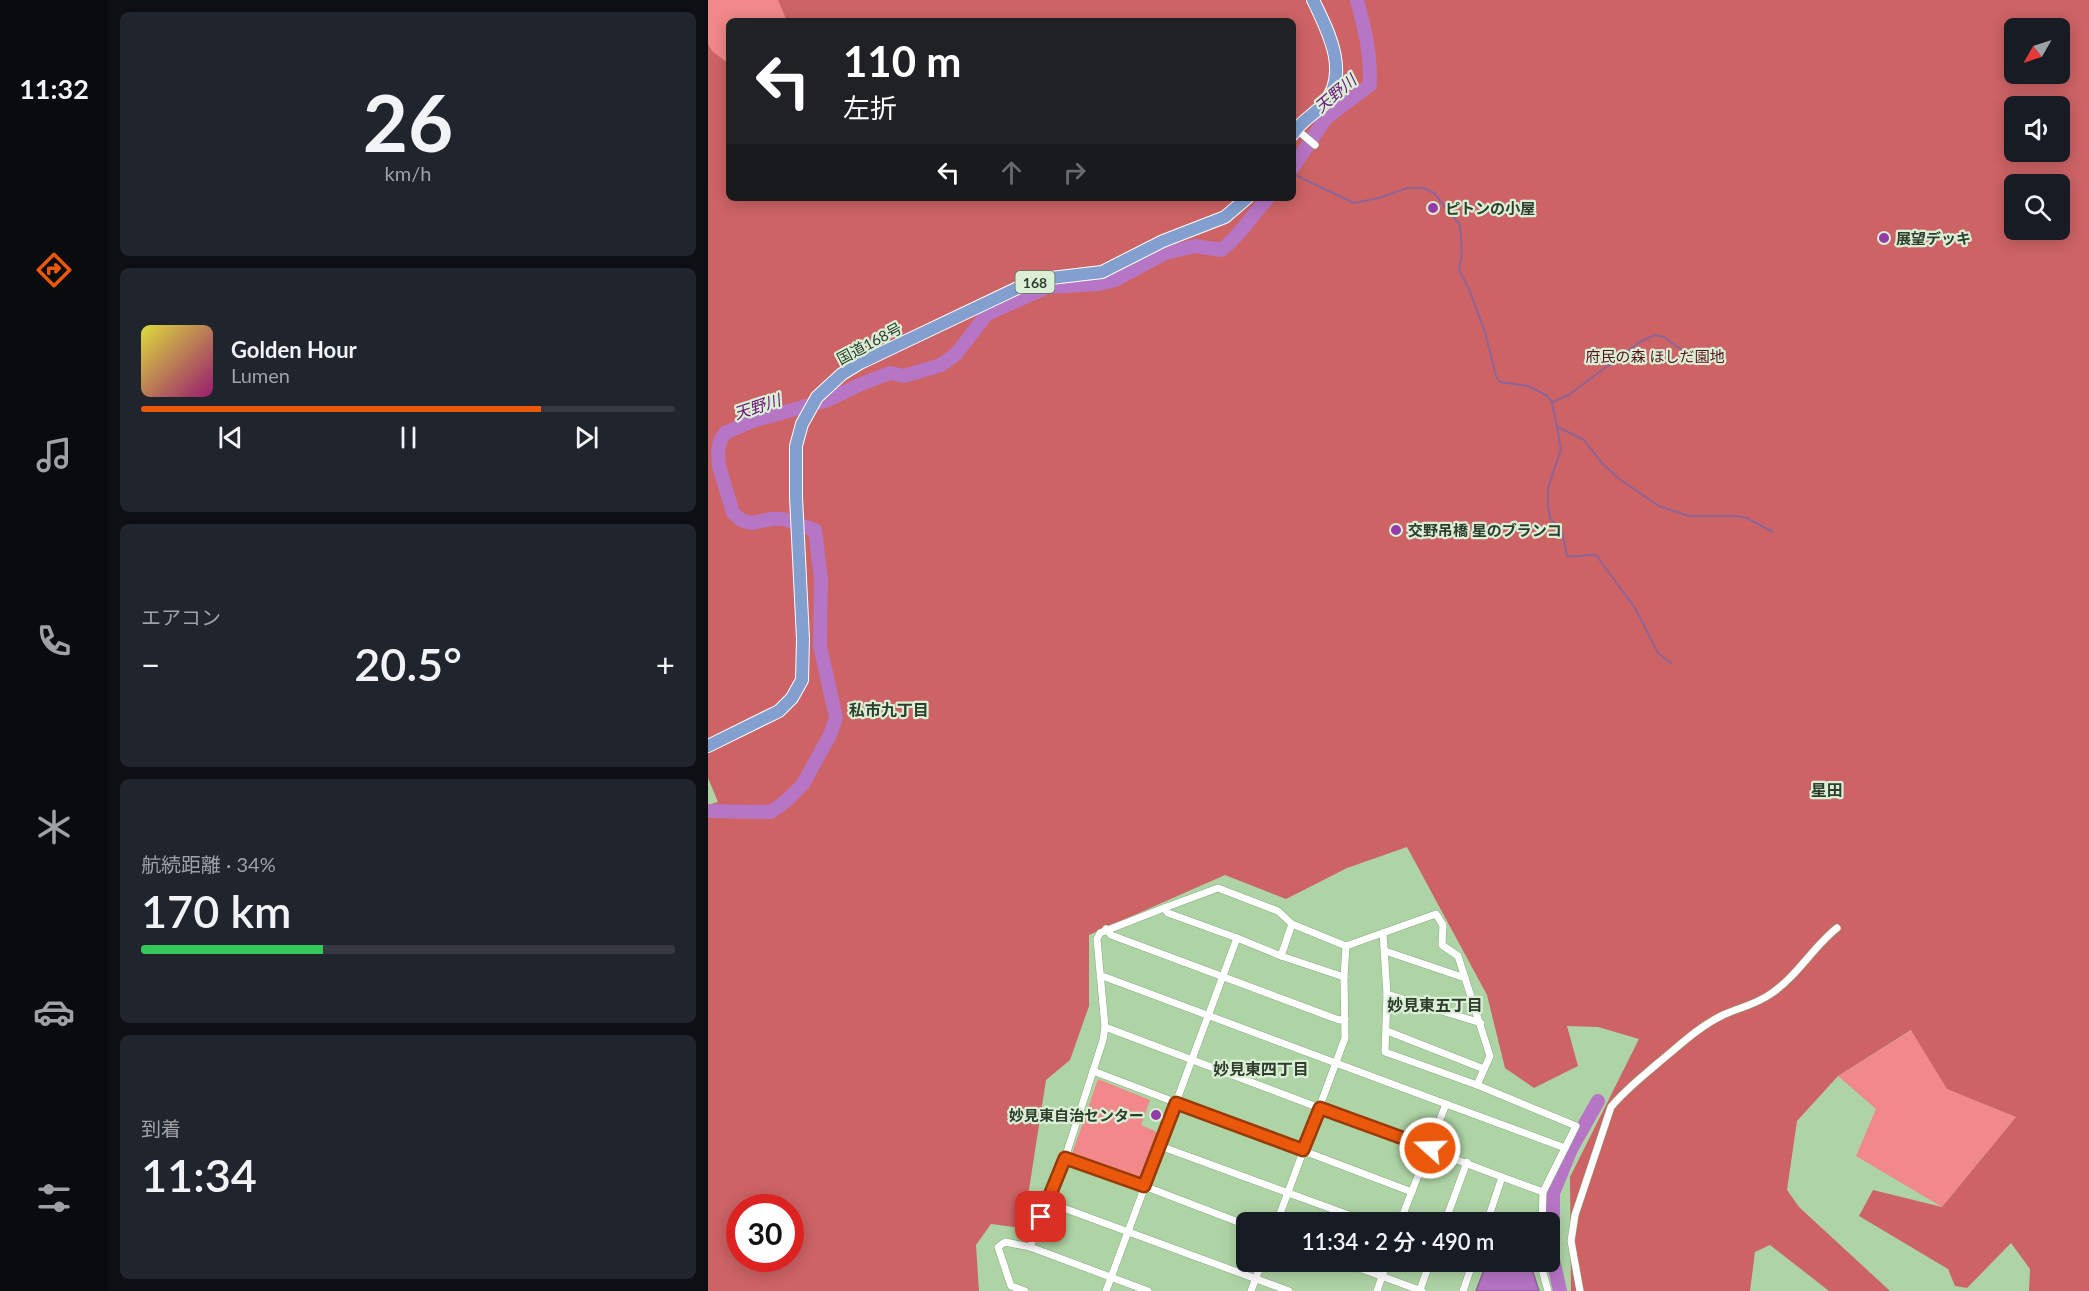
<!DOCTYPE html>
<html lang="ja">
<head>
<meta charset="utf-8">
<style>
	body { margin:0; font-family:Lato,"Noto Sans JP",sans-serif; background:#20242c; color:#f1f3f6; height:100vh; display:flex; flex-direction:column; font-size:22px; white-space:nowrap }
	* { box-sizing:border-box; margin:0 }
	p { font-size:20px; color:#9ea1a6 }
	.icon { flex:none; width:33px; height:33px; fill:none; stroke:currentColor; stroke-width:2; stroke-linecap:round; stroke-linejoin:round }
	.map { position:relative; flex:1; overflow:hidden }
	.side { display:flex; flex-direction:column; gap:12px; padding:12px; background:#0d0f14; width:600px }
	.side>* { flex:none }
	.top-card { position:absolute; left:18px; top:18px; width:570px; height:183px; border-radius:9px; box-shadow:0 3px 15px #0003; background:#202124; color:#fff; overflow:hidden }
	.needle { width:39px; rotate:231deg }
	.fabs { position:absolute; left:1296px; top:18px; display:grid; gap:12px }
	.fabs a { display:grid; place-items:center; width:66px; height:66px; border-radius:9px; background:#171b24; box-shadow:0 3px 15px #0003; font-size:30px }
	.speed { position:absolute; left:18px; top:1194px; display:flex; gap:12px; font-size:30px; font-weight:700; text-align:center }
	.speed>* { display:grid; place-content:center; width:78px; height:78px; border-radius:50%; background:#171b24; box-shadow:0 3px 15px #0003; line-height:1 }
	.speed .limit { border:9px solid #d22; background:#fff; color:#111 }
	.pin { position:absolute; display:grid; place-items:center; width:51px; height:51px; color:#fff; margin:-26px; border-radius:12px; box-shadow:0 3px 9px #0006 }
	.me { position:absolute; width:66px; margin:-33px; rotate:290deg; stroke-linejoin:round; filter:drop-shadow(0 0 4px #0008) }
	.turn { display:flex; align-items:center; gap:21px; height:126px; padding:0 18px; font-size:27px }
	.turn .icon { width:78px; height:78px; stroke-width:2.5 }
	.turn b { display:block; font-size:42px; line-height:51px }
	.lanes { display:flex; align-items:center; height:57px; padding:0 18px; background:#0003; justify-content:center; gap:30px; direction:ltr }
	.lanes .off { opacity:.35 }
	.big { font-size:45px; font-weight:600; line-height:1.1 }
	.side .card { flex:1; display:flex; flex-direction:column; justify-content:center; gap:9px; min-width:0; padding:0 21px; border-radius:9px; background:#20242c }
	.side .dial { align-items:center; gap:0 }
	.dial b { font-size:78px; line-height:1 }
	.song { display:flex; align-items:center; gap:18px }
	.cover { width:72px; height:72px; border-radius:9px; background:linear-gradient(135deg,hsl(60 70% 55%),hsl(320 70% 35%)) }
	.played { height:6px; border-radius:3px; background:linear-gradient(90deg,#ea580c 75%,#363941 75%) }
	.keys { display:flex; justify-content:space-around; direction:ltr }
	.heat { display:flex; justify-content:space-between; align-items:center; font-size:33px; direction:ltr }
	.charge { height:9px; border-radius:4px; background:linear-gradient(90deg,#34c759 34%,#363941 0) }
	.trip { position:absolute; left:528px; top:1212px; width:324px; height:60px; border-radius:9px; background:#171b24; box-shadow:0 3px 15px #0003; font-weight:600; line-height:60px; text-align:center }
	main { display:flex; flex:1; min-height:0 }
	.dock { display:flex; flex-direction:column; width:108px; justify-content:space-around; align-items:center; background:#090b0e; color:#9ea1a6 }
	.dock .icon { width:42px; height:42px }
	.dock .current { color:#ea580c }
	.dock b { font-size:27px; color:#f1f3f6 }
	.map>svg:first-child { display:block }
	.green { fill:#f18889 }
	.forest { fill:#cd6365; fill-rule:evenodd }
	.water { fill:#b775c5; stroke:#8e6497; stroke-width:1.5 }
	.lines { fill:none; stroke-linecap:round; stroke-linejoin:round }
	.stream { stroke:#8e6497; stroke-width:2 }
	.river { stroke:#b775c5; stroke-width:14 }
	.minor-casing { stroke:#86ab7e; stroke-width:8 }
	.trunk-casing { stroke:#fff; stroke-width:14 }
	.minor { stroke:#fff; stroke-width:7 }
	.trunk { stroke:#829fcf; stroke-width:12 }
	.route-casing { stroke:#983908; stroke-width:15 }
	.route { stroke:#ea580c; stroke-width:10 }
	.poi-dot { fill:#933ba6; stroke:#dbefd7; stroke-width:2 }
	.labels { text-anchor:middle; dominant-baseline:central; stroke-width:4.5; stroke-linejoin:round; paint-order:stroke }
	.shield { fill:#dbefd7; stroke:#62735f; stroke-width:1.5 }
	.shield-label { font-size:14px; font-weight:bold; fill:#2e3e2b }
	.poi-label { font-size:15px; font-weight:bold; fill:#2e3e2b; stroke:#dbefd7; text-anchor:start }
	.street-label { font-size:15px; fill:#2e3e2b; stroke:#dbefd7 }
	.park-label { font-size:15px; fill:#561218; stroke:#dbefd7 }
	.water-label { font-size:16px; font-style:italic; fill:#691579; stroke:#dbefd7 }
	.neighbourhood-label { font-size:16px; font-weight:bold; fill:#2e3e2b; stroke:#dbefd7 }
</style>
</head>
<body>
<main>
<nav class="dock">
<b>11:32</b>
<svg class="icon current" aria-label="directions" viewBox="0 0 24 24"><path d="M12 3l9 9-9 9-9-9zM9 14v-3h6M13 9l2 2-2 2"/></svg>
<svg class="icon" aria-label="music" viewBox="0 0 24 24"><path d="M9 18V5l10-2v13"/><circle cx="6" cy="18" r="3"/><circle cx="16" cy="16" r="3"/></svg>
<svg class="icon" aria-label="phone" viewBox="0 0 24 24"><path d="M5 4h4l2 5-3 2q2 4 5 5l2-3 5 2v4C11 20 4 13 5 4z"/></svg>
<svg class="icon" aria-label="climate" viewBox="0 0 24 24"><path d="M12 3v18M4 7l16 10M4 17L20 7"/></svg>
<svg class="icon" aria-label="car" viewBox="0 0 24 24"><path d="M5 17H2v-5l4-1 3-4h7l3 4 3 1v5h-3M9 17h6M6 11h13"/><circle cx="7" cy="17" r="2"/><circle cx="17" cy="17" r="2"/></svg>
<svg class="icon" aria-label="filters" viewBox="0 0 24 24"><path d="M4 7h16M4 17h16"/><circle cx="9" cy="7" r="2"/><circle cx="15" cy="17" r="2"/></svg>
</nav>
<section class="side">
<div class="card dial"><b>26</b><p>km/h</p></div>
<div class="card">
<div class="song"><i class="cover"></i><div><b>Golden Hour</b><p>Lumen</p></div></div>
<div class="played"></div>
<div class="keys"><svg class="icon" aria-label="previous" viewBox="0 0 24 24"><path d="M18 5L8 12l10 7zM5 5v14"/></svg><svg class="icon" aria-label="pause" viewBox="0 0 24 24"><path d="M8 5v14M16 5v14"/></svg><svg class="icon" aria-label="next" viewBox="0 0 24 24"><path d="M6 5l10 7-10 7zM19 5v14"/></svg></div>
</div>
<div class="card"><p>エアコン</p>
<div class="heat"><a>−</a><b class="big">20.5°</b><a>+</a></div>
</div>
<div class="card"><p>航続距離 · 34%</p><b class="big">170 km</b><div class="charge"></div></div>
<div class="card"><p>到着</p><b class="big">11:34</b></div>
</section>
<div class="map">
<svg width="1381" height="1291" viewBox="0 0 1381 1291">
	<rect width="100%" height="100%" fill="#aed4a5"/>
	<!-- green -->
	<g class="green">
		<path d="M0,0H226L213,21H21V79L0,69Z"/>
		<path d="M1204,1030L1240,1089L1308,1117L1234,1207L1148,1156L1168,1109L1130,1076Z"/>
		<path d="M390,1079L442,1100L433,1125L451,1133L434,1181L364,1154Z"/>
	</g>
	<!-- forest -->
	<path class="forest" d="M70,0H1381V1291H1321L1322,1269L1303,1243L1259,1288L1247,1286L1240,1269L1151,1216L1165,1190L1234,1207L1308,1117L1239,1089L1203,1030L1130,1076L1089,1121L1079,1190L1091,1207L1182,1291H1121L1062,1245L1047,1252L1042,1291H863L862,1177L931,1039L890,1027L859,1026L870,1066L826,1088L797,1068L779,995L699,847L639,868L578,899L517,875L381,935V1006L362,1060L338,1080L315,1228L283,1224L268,1245L271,1291H0V805L10,802L0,778V44L4,51L21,64V198H585V21H79ZM1306,28H1352V74H1306ZM1306,106H1352V152H1306ZM1306,184H1352V230H1306ZM32,1208H82V1258H32Z"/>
	<!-- water -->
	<path class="water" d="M779,1262H802L824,1269L831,1291H768Z"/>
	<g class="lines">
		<!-- stream -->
		<g class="stream">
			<path d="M585,174L646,203L671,198L699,188H715L726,193L752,225L754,253L751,270L761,289L777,332L788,376L792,382L820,386L838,395L844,402L853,449L840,488V506L842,518L854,531L859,556C868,558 879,554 888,555L927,608L950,653L963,663"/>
			<path d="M845,402L862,394L933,341L947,335L956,337L974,350L985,351"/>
			<path d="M850,427L876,440L894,463L910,478L951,506L981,516H1029L1039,518L1065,532"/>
		</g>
		<!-- river -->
		<g class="river">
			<path d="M585,167L618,118L662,85C663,54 657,30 649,0"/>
			<path d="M0,811L63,812L79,800L95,784L122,735L128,718L112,646L113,579L107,530L75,519H64L43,523L33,520L25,513L11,466L10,453L12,441L17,433L44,421L120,400L153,384L182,373L196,376L233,365L248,354L279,314L339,287L391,284L407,280L457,253L487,246L513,250C532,236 543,216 560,198"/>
			<path d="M852,1291L845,1259V1193L863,1149L890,1101"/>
		</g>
		<!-- minor casing -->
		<g class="minor-casing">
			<g id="minor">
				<path d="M588,129L607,145"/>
				<path d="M456,908L510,888L570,911L584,924L638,946L728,914L735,925L734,945L750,956L782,1056L769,1085L868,1126L835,1192L794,1177L779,1222"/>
				<path d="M398,929L403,935L631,1020L637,1019"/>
				<path d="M675,933L679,994L677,1052L769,1085"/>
				<path d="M529,938L573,956L584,924"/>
				<path d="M677,951L757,978"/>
				<path d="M573,956L636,977L638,946"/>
				<path d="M392,977H397L738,1104L692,1222"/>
				<path d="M679,994L773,1023"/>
				<path d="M397,1027L794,1177"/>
				<path d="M679,1031L776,1069"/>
				<path d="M385,1071L704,1192"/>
				<path d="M738,1104L857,1148"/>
				<path d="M452,1146L660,1222"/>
				<path d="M357,1158L436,1186L538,1225"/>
				<path d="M339,1202L357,1158L395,1040L397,1027L389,939L392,933L456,908L460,913L529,938L398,1291"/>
				<path d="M569,1222L637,1038L636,977"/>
				<path d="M737,1222L759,1162"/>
				<path d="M834,1222L835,1192"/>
				<path d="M322,1247L440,1291"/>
				<path d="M635,1262L714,1291"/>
				<path d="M832,1262L840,1291"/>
				<path d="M712,1290L722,1262"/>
				<path d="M317,1291L303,1286L290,1247L297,1242L322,1247L339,1202L581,1291"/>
				<path d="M543,1291L554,1262"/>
				<path d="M669,1291L679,1262"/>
				<path d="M755,1291L765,1262"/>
				<path d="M872,1291L863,1241L867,1215L903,1107C917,1090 934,1077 950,1063C971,1046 989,1028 1013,1016C1031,1007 1046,1006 1064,993C1090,975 1105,947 1129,928"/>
			</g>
		</g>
		<!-- trunk casing -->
		<g class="trunk-casing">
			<g id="trunk">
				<path d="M585,134C592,122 605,115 615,105C643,74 620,31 605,0"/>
				<path d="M0,746L71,711L84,698L94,680L95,639L88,497V446L94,424L109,397L134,374L152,363L318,284L343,278L394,272L455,241L517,217L539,198"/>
			</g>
		</g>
		<!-- minor -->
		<use href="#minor" class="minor"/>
		<!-- trunk -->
		<use href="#trunk" class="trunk"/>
	</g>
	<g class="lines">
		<!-- route casing -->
		<g class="route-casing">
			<path id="route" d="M333,1217L357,1158L436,1186L468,1103L595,1150L612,1108L722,1148"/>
		</g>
		<!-- route -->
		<use href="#route" class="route"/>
	</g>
	<!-- markers -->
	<g class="poi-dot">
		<circle cx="725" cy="208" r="6"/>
		<circle cx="1176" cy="238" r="6"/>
		<circle cx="688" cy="530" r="6"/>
		<circle cx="448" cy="1115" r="6"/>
	</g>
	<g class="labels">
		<!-- shield labels -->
		<rect class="shield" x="307.5" y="271" width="39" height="22" rx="4.5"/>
		<g class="shield-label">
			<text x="327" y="282">168</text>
		</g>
		<!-- poi labels -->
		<g class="poi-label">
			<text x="737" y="208">ピトンの小屋</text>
			<text x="1188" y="238">展望デッキ</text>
			<text x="700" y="530">交野吊橋 星のブランコ</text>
			<text x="436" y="1115" text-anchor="end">妙見東自治センター</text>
		</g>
		<!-- street labels -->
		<g class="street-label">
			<text transform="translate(161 343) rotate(-28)">国道168号</text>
		</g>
		<!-- park labels -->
		<g class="park-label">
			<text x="947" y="356">府民の森 ほしだ園地</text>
		</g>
		<!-- water labels -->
		<g class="water-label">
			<text transform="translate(627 93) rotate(-40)">天野川</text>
			<text transform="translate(49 406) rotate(-18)">天野川</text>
		</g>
		<!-- neighbourhood labels -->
		<g class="neighbourhood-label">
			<text x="181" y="709">私市九丁目</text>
			<text x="1119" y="789">星田</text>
			<text x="727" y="1004">妙見東五丁目</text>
			<text x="553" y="1068">妙見東四丁目</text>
		</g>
	</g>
</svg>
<div class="fabs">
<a><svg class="needle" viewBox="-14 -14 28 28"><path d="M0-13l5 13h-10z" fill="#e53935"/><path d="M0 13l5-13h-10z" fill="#9ea1a6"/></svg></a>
<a><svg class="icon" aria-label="sound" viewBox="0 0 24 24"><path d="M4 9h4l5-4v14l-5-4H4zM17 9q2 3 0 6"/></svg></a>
<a><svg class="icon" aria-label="search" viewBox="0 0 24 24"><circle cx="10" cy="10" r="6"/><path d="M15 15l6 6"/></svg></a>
</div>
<div class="speed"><div class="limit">30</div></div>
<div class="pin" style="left:333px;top:1217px;background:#d93025"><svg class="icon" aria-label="arrive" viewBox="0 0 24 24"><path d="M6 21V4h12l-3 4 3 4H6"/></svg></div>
<svg class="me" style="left:722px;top:1148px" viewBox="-20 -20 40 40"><circle r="17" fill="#ea580c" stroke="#fff" stroke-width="3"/><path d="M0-11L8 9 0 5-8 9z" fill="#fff"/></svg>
<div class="trip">11:34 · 2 分 · 490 m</div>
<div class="top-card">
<div class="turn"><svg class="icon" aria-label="left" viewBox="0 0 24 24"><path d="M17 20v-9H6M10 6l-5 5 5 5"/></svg><div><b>110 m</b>左折</div></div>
<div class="lanes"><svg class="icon" aria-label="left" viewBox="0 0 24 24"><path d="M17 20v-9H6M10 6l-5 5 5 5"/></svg><svg class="icon off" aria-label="ahead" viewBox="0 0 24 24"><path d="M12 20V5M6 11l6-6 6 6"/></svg><svg class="icon off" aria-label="right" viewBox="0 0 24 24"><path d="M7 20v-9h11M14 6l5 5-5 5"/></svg></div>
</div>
</div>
</main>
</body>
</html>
